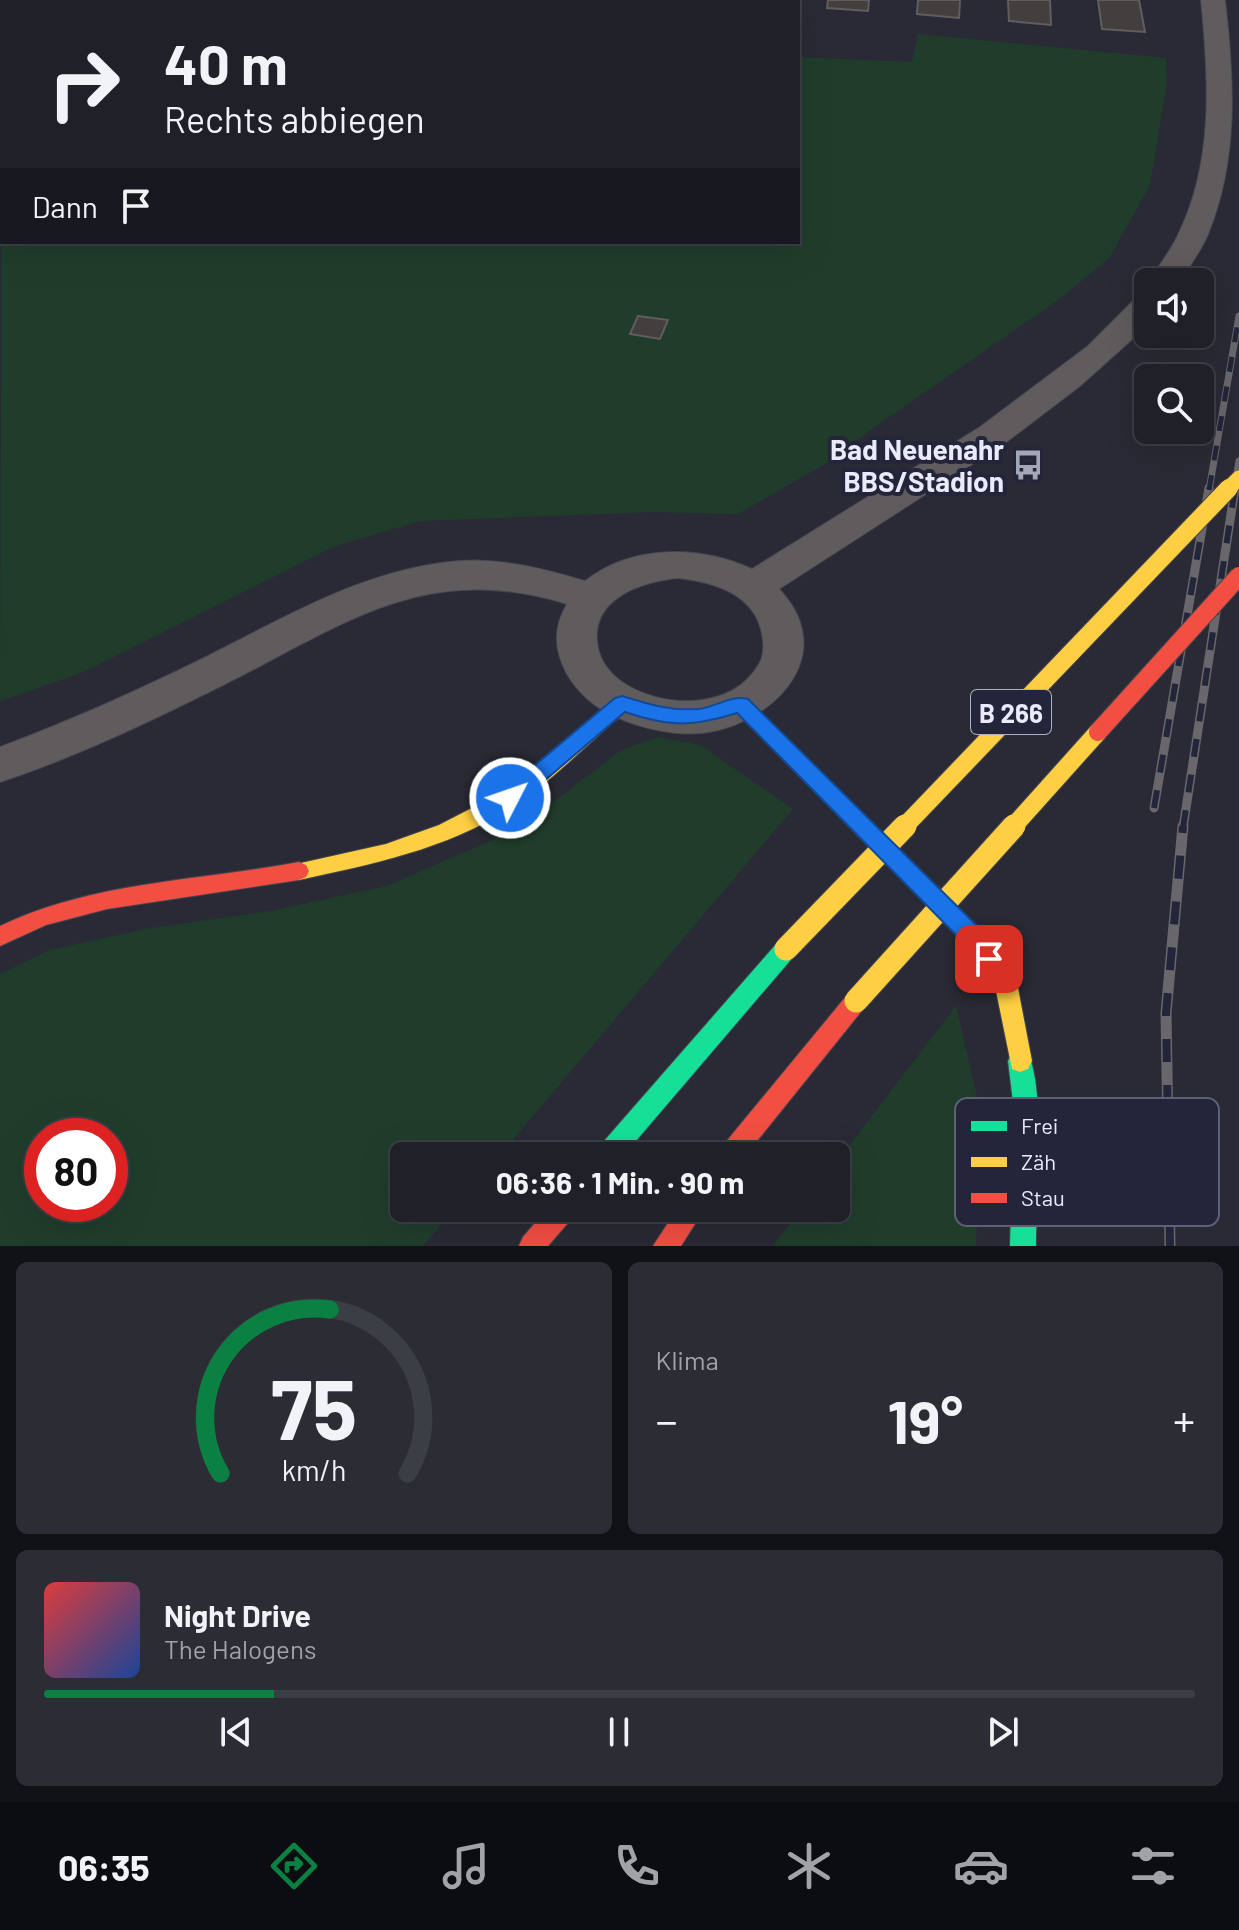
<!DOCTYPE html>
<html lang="de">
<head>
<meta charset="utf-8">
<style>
	body { margin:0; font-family:Barlow,sans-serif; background:#2c2d34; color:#f1f3f6; height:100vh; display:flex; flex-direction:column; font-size:30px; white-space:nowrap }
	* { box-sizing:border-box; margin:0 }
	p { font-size:26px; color:#a1a3a8 }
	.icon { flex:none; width:44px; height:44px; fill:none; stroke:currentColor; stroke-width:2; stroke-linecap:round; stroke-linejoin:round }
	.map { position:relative; height:1246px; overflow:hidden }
	.panel { display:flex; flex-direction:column; gap:16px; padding:16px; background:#111216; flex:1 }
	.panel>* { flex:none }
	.banner { position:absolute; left:0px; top:0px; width:800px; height:244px; box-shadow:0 8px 32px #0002,0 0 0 2px #3c3e45; background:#1f2028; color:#f1f3f6; overflow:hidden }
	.tools { position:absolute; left:1134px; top:268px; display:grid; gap:16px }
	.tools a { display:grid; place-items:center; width:80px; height:80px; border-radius:12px; background:#1f2028; box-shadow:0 8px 32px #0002,0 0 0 2px #3c3e45; font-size:40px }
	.speed { position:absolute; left:24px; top:1118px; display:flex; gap:16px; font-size:40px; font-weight:700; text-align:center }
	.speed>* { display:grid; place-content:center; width:104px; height:104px; border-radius:50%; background:#1f2028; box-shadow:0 8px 32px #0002,0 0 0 2px #3c3e45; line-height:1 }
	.speed .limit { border:12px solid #d22; background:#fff; color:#111 }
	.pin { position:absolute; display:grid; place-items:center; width:68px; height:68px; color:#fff; margin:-34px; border-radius:16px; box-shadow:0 4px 12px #0006 }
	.me { position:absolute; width:88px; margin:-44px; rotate:49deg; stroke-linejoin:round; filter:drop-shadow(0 0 6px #0008) }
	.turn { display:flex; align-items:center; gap:28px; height:168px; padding:0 32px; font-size:36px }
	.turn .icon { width:104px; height:104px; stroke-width:2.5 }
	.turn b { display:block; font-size:56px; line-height:68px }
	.then { display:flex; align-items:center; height:76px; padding:0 32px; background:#0003; gap:16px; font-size:30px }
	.big { font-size:60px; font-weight:700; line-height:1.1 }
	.panel .card { flex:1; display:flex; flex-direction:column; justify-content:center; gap:12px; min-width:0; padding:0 28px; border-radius:12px; background:#2c2d34 }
	.panel .dial { align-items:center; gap:0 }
	.dial svg { height:208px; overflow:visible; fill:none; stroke:#3c3e45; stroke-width:7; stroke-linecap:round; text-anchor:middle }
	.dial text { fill:#f1f3f6; stroke:none }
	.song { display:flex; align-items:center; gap:24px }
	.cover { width:96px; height:96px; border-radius:12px; background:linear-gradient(135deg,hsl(0 70% 55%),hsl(220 70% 35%)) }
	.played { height:8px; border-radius:4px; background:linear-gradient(90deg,#0b8043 20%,#3c3e45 20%) }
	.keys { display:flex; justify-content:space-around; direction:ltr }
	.heat { display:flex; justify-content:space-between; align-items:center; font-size:44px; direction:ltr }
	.panel .tiles { flex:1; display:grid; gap:16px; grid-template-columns:1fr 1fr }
	.card:last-child { grid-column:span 2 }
	.trip { position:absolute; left:390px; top:1142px; width:460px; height:80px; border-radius:12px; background:#1f2028; box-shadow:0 8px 32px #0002,0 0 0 2px #3c3e45; font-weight:700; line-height:80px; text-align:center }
	.tabs { display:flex; height:128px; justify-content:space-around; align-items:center; background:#0c0d10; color:#a1a3a8 }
	.tabs .icon { width:56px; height:56px }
	.tabs .active { color:#0b8043 }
	.tabs b { font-size:36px; color:#f1f3f6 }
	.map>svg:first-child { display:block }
	.green { fill:#203d2c; fill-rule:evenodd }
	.building { fill:#443f3f; stroke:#615d5e; stroke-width:2 }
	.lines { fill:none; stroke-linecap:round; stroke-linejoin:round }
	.lane-casing { stroke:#454650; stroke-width:2 }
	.street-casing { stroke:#454650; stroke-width:2 }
	.fast-casing { stroke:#454650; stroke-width:2 }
	.slow-casing { stroke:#454650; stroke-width:2 }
	.jam-casing { stroke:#454650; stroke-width:2 }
	.lane { fill:#605c5e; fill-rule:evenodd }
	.street { fill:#605c5e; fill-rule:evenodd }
	.fast { fill:#16e098; fill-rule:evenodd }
	.slow { fill:#ffcf43; fill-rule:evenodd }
	.jam { fill:#f24e42; fill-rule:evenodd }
	.rail-far2-casing { stroke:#69676b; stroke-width:7 }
	.rail-far1-casing { stroke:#69676b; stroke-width:9 }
	.rail-casing { stroke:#69676b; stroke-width:11 }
	.rail-far2 { stroke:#23253b; stroke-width:5; stroke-dasharray:15; stroke-linecap:butt }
	.rail-far1 { stroke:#23253b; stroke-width:6; stroke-dasharray:18; stroke-linecap:butt }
	.rail { stroke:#23253b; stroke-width:8; stroke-dasharray:23; stroke-linecap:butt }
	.slow-bridge-far2-casing { stroke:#454650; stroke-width:17; stroke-linecap:butt }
	.slow-bridge-far1-casing { stroke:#454650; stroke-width:20; stroke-linecap:butt }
	.slow-bridge-casing { stroke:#454650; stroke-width:25; stroke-linecap:butt }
	.jam-bridge-casing { stroke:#454650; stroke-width:20; stroke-linecap:butt }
	.slow-bridge-far2 { stroke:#ffcf43; stroke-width:15 }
	.slow-bridge-far1 { stroke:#ffcf43; stroke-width:18 }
	.slow-bridge { stroke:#ffcf43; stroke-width:23 }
	.jam-bridge { stroke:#f24e42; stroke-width:18 }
	.route { fill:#1a73e8; stroke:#114b97; stroke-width:2 }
	.labels { text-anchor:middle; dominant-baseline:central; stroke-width:8; stroke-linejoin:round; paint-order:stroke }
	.shield { fill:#23253b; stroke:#aeb0c1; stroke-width:2 }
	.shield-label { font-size:26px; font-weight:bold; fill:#e9ebfb }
	.poi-label { font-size:28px; font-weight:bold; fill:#e9ebfb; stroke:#23253b; text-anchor:end }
	.key { fill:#23253b; stroke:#5e6075; stroke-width:2 }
	.key-label { font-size:22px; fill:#e9ebfb }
</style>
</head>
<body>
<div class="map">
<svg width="1239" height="1246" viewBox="0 0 1239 1246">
	<rect width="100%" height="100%" fill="#292a35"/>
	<!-- green -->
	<g class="green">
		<path d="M918,34L1166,58L1167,82L1150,185L1110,257L1061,298L869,431L837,457L738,514L653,512L420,521L335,546L84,672L0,701L2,99V242H798V57L912,62Z"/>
		<path d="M658,737L700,745L793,809L499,1156H404V1208H455L423,1246H0V974L50,950L146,929L271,911L387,886L518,829L621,750ZM42,1136H110V1204H42Z"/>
		<path d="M956,1006L981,1114L976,1246H773L802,1208H836V1163Z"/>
	</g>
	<!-- building -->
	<g class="building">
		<path d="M116,0H282L114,2Z"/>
		<path d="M828,0H869L868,11L827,8Z"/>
		<path d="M918,0H960L959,18L917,14Z"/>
		<path d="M1008,0H1050L1051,25L1009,21Z"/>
		<path d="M1098,0H1139L1145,32L1102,29Z"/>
		<path d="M638,316L668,320L660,339L630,334Z"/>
	</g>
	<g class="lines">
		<!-- lane casing -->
		<g class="lane-casing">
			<path id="lane" d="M299,0H311L312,2H300Z"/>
		</g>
		<!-- street casing -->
		<g class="street-casing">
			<g id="street">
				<path d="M1201,0H1225C1234,79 1239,159 1208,234C1201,251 1189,266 1180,282H1148C1158,267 1170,252 1178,235C1214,162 1209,79 1201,0Z"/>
				<path d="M2,51V69L0,70V52Z"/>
				<path d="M1148,295V325L1080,386L1005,443L779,589C836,649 784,713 719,730C691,737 662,733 634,724C605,714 583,701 567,674C554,650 553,628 567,604C427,561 348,622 229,682C155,719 79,756 0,782V747C70,721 139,690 206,657C287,616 367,568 460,561C502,558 545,569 585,581C632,544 700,545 752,569L980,427L1088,346L1137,297ZM678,578C714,582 755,594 762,634C764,644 764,656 759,664C733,711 661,709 622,682C608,672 599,659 597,642C593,597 642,582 678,578Z"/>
			</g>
		</g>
		<!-- fast casing -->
		<g class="fast-casing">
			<g id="fast">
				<path d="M786,939L794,942L797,949L794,956L623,1156H595L598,1148L778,942Z"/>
				<path d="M1020,1050L1028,1053C1046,1094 1036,1198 1036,1246H1010L1014,1110L1008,1061L1012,1053Z"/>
			</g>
		</g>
		<!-- slow casing -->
		<g class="slow-casing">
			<g id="slow">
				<path d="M622,696L629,698L631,703L629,708C594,738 554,779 517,804C452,848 374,864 299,880L292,877L289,871L292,865L386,844L439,825L503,792L615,698Z"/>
				<path d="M741,698L748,700L979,928L1017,983L1032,1061L1028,1069L1020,1072L1012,1069L995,986L963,942L734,710L732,705L734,700Z"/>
			</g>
		</g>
		<!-- jam casing -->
		<g class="jam-casing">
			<g id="jam">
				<path d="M299,862L306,865L309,871L306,877L299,880L107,909L46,925L0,946V926C94,881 199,881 299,862Z"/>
				<path d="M856,991L864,994L867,1001L864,1008L745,1156H718L721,1148L848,994Z"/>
				<path d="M548,1208H576L573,1217L548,1246H519L523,1237Z"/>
				<path d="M678,1208H705L681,1246H653Z"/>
			</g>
		</g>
		<!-- lane -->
		<use href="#lane" class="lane"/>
		<!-- street -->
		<use href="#street" class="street"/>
		<!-- fast -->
		<use href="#fast" class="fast"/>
		<!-- slow -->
		<use href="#slow" class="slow"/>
		<!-- jam -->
		<use href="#jam" class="jam"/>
		<!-- rail-far2 casing -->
		<g class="rail-far2-casing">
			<g id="rail-far2">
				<path d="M1209,490L1239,316"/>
				<path d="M1234,490L1239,461"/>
			</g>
		</g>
		<!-- rail-far1 casing -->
		<g class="rail-far1-casing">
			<g id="rail-far1">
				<path d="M1154,808L1209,488"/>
				<path d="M1183,828L1235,488"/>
			</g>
		</g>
		<!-- rail casing -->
		<g class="rail-casing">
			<path id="rail" d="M1170,1246L1166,1013L1183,826"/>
		</g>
		<!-- rail-far2 -->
		<use href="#rail-far2" class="rail-far2"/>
		<!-- rail-far1 -->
		<use href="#rail-far1" class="rail-far1"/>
		<!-- rail -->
		<use href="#rail" class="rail"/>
		<!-- slow-bridge-far2 casing -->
		<g class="slow-bridge-far2-casing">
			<path id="slow-bridge-far2" d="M1227,490L1239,478"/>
		</g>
		<!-- slow-bridge-far1 casing -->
		<g class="slow-bridge-far1-casing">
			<g id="slow-bridge-far1">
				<path d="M903,828L1229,488"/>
				<path d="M1012,828L1098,732"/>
			</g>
		</g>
		<!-- slow-bridge casing -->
		<g class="slow-bridge-casing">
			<g id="slow-bridge">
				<path d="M786,949L905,826"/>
				<path d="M856,1001L1014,826"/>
			</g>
		</g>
		<!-- jam-bridge casing -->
		<g class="jam-bridge-casing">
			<path id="jam-bridge" d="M1098,732L1239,576"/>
		</g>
		<!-- slow-bridge-far2 -->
		<use href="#slow-bridge-far2" class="slow-bridge-far2"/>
		<!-- slow-bridge-far1 -->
		<use href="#slow-bridge-far1" class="slow-bridge-far1"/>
		<!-- slow-bridge -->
		<use href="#slow-bridge" class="slow-bridge"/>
		<!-- jam-bridge -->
		<use href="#jam-bridge" class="jam-bridge"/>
	</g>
	<!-- route -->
	<path class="route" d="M622,696C648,704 670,711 698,709C714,708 732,694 748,699L979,928L1000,959L997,966L989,969L981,966L963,942L737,713C692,727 670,727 625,712L517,804L510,806L503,804L500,798L503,792L615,698Z"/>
	<!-- icons -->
	<defs>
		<g id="bus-bare" transform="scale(2.4)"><path d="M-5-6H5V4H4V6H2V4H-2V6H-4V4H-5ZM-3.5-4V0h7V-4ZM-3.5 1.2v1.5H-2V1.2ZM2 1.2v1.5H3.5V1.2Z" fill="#a6a7b6" stroke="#23253b" stroke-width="2.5" paint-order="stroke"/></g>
	</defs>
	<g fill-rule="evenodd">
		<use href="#bus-bare" x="1028" y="465"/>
	</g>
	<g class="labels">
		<!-- shield labels -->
		<rect class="shield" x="971" y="690" width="80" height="44" rx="6"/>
		<g class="shield-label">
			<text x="1011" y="712">B 266</text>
		</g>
		<!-- poi labels -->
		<g class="poi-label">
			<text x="1004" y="449">Bad Neuenahr<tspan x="1004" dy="32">BBS/Stadion</tspan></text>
		</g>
	</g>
	<!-- legend -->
	<rect x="955" y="1098" width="264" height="128" rx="12" class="key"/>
	<rect x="971" y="1121" width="36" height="10" fill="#16e098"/>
	<rect x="971" y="1157" width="36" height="10" fill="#ffcf43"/>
	<rect x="971" y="1193" width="36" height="10" fill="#f24e42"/>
	<g class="key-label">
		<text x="1021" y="1134">Frei</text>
		<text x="1021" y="1170">Zäh</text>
		<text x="1021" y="1206">Stau</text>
	</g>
</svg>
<div class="tools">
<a><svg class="icon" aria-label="sound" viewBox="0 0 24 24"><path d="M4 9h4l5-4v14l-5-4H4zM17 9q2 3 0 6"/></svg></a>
<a><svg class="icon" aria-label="search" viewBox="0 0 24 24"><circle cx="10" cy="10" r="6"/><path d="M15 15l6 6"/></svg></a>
</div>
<div class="speed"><div class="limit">80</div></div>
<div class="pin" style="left:989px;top:959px;background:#d93025"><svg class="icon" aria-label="arrive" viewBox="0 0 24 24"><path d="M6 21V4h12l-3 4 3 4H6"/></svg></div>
<svg class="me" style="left:510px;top:798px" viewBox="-20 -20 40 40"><circle r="17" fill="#1a73e8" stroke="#fff" stroke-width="3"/><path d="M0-11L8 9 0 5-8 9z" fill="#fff"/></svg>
<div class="trip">06:36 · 1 Min. · 90 m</div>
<div class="banner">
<div class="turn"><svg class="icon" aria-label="right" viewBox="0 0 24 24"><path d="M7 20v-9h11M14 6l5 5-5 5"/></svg><div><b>40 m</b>Rechts abbiegen</div></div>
<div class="then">Dann<svg class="icon" aria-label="arrive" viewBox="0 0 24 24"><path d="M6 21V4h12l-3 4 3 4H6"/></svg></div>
</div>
</div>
<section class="panel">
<div class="tiles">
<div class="card dial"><svg viewBox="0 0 100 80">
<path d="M14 69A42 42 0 1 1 86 69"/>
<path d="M14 69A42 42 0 0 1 56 6" stroke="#0b8043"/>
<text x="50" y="56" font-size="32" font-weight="700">75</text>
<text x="50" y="72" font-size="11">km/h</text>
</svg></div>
<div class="card"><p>Klima</p>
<div class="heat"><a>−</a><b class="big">19°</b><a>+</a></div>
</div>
<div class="card">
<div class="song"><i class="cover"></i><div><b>Night Drive</b><p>The Halogens</p></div></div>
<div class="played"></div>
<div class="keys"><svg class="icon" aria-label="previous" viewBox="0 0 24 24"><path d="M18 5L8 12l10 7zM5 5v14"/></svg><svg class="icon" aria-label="pause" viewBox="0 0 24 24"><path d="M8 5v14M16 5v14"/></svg><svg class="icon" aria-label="next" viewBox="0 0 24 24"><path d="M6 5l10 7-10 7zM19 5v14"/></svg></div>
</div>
</div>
</section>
<nav class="tabs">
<b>06:35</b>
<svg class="icon active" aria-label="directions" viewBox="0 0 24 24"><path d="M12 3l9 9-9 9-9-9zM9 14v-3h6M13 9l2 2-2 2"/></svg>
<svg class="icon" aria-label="music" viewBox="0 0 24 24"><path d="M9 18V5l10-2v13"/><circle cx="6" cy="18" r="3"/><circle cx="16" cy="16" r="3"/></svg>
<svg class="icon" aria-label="phone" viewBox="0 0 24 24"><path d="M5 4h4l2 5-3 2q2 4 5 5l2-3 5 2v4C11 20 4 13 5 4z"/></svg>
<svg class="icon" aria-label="climate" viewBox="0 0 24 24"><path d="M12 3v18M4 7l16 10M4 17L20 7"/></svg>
<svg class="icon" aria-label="car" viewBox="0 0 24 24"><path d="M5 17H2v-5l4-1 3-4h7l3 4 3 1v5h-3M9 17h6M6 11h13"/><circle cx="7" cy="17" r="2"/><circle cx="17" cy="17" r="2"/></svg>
<svg class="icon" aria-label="filters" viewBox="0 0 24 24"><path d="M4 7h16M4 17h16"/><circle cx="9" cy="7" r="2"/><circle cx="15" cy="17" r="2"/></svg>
</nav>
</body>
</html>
